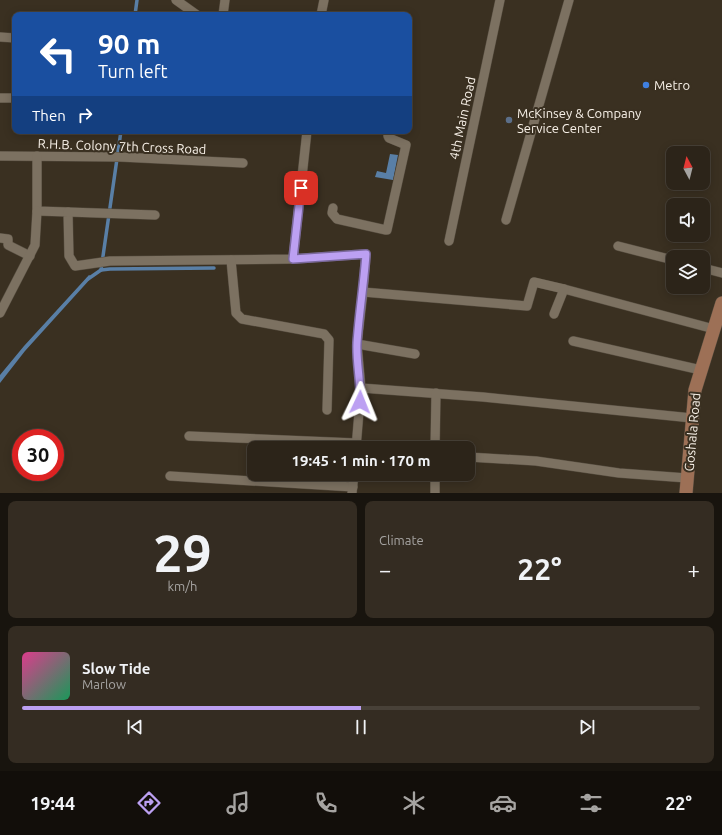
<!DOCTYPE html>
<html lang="en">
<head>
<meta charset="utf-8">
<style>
	body { margin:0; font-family:Ubuntu,sans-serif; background:#342c22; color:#f1f3f6; height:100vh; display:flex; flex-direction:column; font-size:15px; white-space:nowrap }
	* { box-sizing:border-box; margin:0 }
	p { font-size:13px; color:#a6a4a2 }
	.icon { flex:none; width:22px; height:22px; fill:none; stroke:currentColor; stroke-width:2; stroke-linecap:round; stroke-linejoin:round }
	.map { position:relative; height:493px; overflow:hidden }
	.side { display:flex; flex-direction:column; gap:8px; padding:8px; background:#18140e; flex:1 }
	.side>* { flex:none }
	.hud { position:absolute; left:12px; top:12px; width:400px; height:122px; border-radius:8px; box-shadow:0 2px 10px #0003,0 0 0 1px #484138; background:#1a4fa0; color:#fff; overflow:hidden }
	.needle { width:26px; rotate:353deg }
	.tools { position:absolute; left:666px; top:146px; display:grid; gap:8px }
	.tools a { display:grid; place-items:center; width:44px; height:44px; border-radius:8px; background:#2c2419; box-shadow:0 2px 10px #0003,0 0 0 1px #484138; font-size:20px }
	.speed { position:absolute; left:12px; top:429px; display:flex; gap:8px; font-size:20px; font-weight:700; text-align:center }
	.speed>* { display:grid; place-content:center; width:52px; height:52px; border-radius:50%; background:#2c2419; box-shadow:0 2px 10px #0003,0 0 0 1px #484138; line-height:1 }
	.speed .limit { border:6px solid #d22; background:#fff; color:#111 }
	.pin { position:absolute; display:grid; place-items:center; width:34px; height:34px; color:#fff; margin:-17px; border-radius:8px; box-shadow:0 2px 6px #0006 }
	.me { position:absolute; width:44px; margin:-22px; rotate:2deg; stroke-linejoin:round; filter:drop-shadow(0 0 3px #0008) }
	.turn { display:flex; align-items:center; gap:14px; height:84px; padding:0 20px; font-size:18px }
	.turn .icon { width:52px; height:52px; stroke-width:2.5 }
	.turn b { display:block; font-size:28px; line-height:34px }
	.then { display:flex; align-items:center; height:38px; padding:0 20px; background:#0003; gap:8px; font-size:15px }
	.big { font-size:30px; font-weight:700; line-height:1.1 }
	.side .tile { flex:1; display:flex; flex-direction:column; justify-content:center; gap:6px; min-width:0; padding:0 14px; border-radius:8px; background:#342c22 }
	.side .dial { align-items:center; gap:0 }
	.dial b { font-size:52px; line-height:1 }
	.song { display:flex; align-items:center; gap:12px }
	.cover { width:48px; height:48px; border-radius:6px; background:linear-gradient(135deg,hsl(330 70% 55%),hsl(150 70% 35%)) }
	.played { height:4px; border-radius:2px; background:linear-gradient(90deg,#bca0f2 50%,#484138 50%) }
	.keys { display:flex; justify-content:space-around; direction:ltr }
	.heat { display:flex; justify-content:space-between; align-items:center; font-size:22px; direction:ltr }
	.side .tiles { flex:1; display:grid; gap:8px; grid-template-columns:1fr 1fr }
	.tile:last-child { grid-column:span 2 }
	.trip { position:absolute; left:247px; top:441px; width:228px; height:40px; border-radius:8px; background:#2c2419; box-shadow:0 2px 10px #0003,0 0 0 1px #484138; font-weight:700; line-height:40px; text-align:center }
	.dock { display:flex; height:64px; justify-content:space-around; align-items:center; background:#120e0a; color:#a6a4a2 }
	.dock .icon { width:28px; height:28px }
	.dock .selected { color:#bca0f2 }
	.dock b { font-size:18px; color:#f1f3f6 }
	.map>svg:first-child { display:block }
	.water { fill:#597fa6 }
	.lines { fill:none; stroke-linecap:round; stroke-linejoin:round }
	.stream { stroke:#597fa6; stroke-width:3.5 }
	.street-casing { stroke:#554c3f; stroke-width:10 }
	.secondary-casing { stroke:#554c3f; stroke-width:14 }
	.street { stroke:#7c7161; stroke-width:9 }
	.secondary { stroke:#9d7056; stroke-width:13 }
	.route-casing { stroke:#7a689d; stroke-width:10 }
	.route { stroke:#bca0f2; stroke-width:7 }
	.shop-dot { fill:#3f7fe0; stroke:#3a3021; stroke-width:1.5 }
	.service-dot { fill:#5c6f8a; stroke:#3a3021; stroke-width:1.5 }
	.labels { text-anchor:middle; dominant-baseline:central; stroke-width:4; stroke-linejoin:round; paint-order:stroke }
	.poi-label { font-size:13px; fill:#f8f1e8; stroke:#3a3021; text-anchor:start }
	.street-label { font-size:13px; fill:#f8f1e8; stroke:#3a3021 }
</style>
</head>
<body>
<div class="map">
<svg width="722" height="493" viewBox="0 0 722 493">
	<rect width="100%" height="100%" fill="#3a3021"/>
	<!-- water -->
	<g class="water">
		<path d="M390,154L398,155L393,180L375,177L377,171L386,173Z"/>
		<path d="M89,275L92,277L25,351L0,383V375L24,346Z"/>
	</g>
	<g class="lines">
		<!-- stream -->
		<g class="stream">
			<path d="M135,15L137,0"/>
			<path d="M101,270L121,131"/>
			<path d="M88,279L101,270L110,269L214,268"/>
		</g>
		<!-- street casing -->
		<g class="street-casing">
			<g id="street">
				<path d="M176,0L197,15"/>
				<path d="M223,15L225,0"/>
				<path d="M321,15L324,0"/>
				<path d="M0,37L15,38"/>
				<path d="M0,98H15"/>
				<path d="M0,156L120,157L243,163"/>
				<path d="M37,156V211L68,212L69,256L75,266L110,261L293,259L366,254L363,292L357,344L361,388L356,448"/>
				<path d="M333,208L332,213L337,219L386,230H387L406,145L389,138L388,136V131"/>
				<path d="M68,212L155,215"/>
				<path d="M506,220L569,0"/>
				<path d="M0,238L8,239V245L30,256"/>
				<path d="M449,241L500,0"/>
				<path d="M618,246L673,260"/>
				<path d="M293,259L307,131"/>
				<path d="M231,260L236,313L242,319L324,334L329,340L327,410"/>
				<path d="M703,268L722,273"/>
				<path d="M363,292L527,306L534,282L564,289L714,329"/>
				<path d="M0,313L35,245L37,211"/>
				<path d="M554,314L564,289"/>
				<path d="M573,341L701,370"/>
				<path d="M357,344L415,354"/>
				<path d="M361,388L483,397L692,418"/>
				<path d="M189,436L356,443"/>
				<path d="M435,448L436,393"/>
				<path d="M468,457L536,461L619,473L687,478"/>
				<path d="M170,476L353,487"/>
				<path d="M352,493L354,474"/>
				<path d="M435,493V474"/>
			</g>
		</g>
		<!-- secondary casing -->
		<g class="secondary-casing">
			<path id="secondary" d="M686,493L695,390L722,303"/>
		</g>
		<!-- street -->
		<use href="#street" class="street"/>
		<!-- secondary -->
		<use href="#secondary" class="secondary"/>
	</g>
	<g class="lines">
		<!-- route casing -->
		<g class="route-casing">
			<path id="route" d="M301,188L293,259L366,254C364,283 359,313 357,343C356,362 361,382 360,402"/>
		</g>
		<!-- route -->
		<use href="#route" class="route"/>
	</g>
	<!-- markers -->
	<circle class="shop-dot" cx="646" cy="85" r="4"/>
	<circle class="service-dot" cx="509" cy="120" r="4"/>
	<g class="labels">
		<!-- poi labels -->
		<g class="poi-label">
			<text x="654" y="85">Metro</text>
			<text x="517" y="113">McKinsey &amp; Company<tspan x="517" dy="15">Service Center</tspan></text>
		</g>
		<!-- street labels -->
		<g class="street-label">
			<text transform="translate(462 118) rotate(-78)">4th Main Road</text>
			<text transform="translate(122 146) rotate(2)">R.H.B. Colony 7th Cross Road</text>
			<text transform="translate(692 432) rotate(-85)">Goshala Road</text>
		</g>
	</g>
</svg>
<div class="tools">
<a><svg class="needle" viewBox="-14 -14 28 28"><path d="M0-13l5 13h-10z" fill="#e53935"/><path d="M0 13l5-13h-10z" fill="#a6a4a2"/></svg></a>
<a><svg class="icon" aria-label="sound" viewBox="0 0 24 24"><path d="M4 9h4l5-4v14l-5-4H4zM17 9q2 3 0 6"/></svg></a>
<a><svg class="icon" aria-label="layers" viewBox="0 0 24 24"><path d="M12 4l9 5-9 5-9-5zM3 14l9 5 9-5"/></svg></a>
</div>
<div class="speed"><div class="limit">30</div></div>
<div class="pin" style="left:301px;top:188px;background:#d93025"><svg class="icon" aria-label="arrive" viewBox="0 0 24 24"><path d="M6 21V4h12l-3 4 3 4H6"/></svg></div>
<svg class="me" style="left:360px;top:402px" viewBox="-20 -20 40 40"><path d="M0-17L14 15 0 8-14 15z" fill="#bca0f2" stroke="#fff" stroke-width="4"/></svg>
<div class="trip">19:45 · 1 min · 170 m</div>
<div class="hud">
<div class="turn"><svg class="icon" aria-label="left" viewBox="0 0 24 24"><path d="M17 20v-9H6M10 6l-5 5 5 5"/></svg><div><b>90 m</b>Turn left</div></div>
<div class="then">Then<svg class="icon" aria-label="right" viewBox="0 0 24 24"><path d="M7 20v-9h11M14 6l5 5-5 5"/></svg></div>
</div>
</div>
<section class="side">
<div class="tiles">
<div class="tile dial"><b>29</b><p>km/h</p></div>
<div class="tile"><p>Climate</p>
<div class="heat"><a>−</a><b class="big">22°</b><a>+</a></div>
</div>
<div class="tile">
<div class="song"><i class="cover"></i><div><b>Slow Tide</b><p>Marlow</p></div></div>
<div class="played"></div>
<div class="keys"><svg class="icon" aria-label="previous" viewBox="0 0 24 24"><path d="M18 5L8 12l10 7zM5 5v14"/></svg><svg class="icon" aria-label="pause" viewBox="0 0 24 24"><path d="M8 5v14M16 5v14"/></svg><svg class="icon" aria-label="next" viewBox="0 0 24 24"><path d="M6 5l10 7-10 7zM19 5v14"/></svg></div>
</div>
</div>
</section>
<nav class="dock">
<b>19:44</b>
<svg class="icon selected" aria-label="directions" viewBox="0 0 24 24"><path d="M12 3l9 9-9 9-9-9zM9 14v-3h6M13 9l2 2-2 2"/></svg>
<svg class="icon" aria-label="music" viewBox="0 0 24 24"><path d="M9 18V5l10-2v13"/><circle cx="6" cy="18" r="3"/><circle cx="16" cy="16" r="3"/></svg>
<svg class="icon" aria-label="phone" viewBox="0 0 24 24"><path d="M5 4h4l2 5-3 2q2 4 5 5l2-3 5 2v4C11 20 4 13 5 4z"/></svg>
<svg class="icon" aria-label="climate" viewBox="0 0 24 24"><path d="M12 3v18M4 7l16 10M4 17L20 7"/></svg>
<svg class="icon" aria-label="car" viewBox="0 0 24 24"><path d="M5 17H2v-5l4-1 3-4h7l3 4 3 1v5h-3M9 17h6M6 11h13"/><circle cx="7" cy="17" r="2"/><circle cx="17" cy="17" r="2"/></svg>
<svg class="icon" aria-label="filters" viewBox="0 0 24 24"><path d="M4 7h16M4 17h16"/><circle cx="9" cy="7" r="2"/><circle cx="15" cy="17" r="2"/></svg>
<b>22°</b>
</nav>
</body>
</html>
